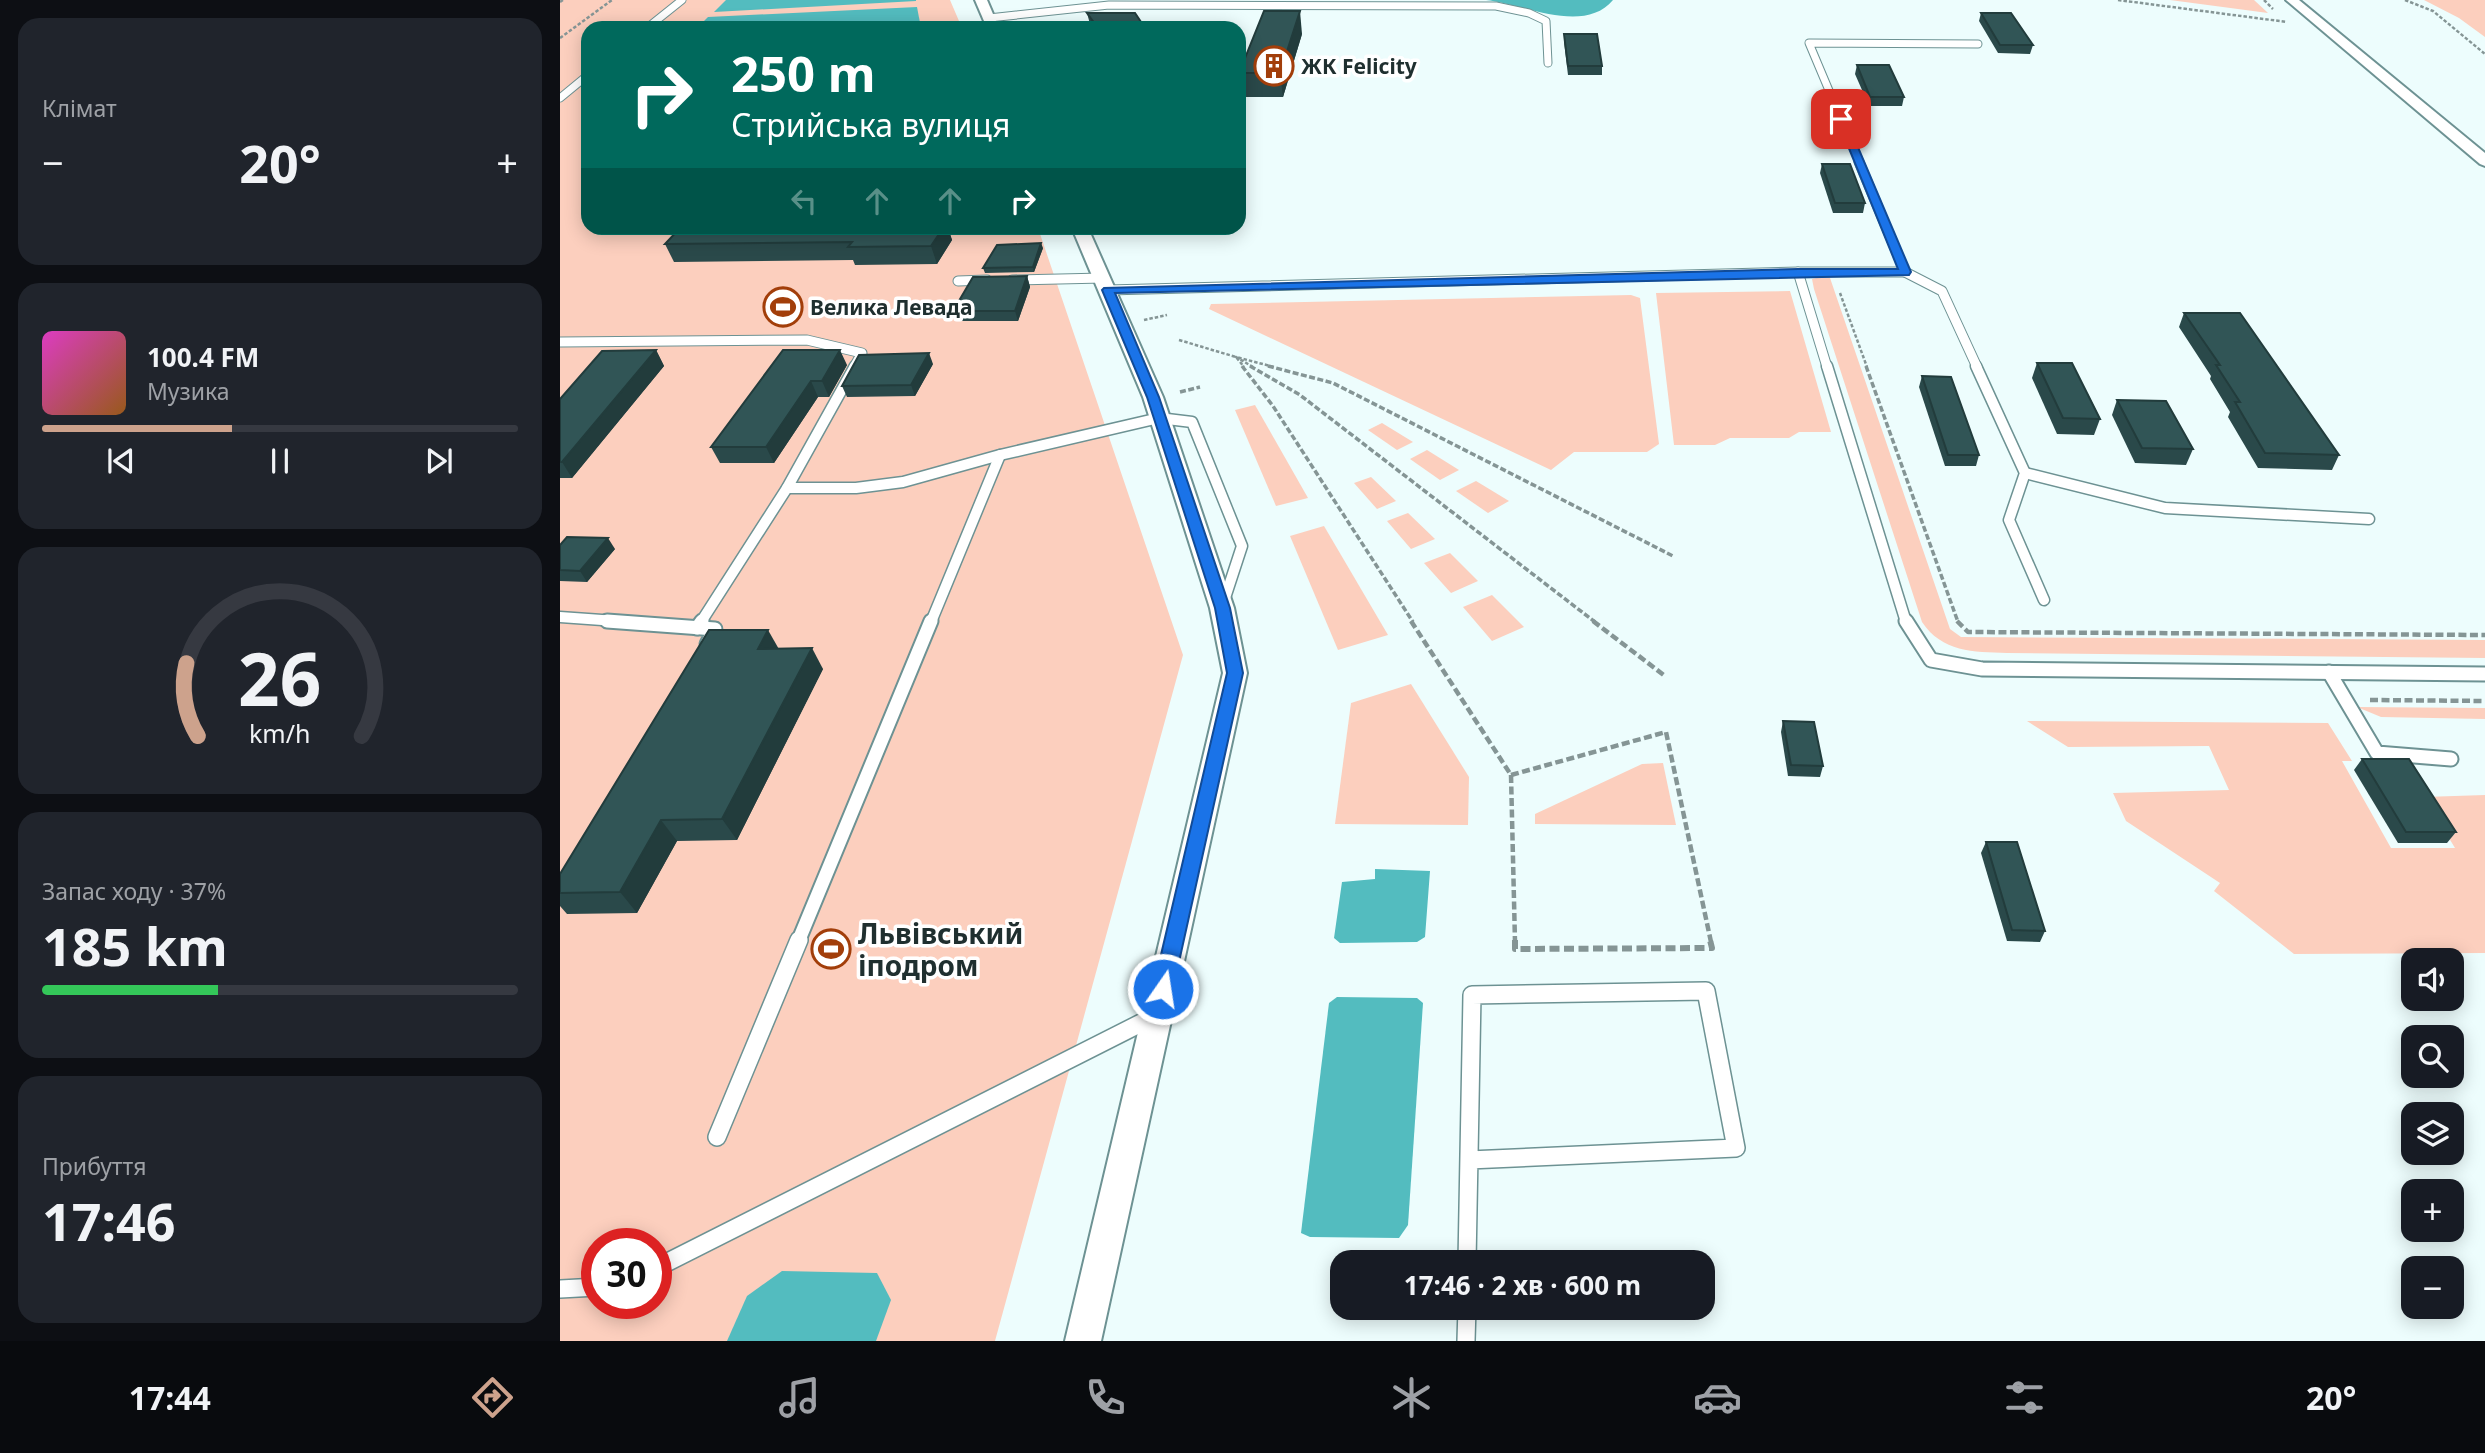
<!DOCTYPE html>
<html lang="uk">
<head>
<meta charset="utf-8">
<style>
	body { margin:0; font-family:"Noto Sans",sans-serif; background:#20242c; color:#f1f3f6; height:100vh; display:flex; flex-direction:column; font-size:26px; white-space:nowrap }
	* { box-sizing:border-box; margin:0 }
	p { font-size:23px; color:#9ea1a6 }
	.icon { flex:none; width:38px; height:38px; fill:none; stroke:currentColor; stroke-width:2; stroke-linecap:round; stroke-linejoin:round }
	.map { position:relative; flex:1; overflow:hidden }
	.drawer { display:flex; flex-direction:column; gap:18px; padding:18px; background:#0d0f14; width:560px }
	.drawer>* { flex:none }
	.guide { position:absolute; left:21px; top:21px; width:665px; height:214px; border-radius:21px; box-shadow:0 4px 18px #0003; background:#00695c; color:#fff; overflow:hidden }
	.buttons { position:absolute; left:1841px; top:948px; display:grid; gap:14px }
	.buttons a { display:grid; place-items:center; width:63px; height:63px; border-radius:14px; background:#171b24; box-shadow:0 4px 18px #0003; font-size:35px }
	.speed { position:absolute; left:21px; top:1228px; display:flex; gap:14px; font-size:35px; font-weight:700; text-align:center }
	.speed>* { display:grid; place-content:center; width:91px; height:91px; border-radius:50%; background:#171b24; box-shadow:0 4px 18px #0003; line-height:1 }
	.speed .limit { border:10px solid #d22; background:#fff; color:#111 }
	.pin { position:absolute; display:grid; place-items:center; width:60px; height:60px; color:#fff; margin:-30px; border-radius:14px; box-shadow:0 4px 10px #0006 }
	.me { position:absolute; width:77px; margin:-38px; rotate:13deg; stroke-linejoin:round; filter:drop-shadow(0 0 5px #0008) }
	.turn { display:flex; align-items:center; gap:24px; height:147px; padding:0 35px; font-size:32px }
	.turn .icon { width:91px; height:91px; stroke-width:2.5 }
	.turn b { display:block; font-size:49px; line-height:60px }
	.lanes { display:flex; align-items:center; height:66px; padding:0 35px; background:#0003; justify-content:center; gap:35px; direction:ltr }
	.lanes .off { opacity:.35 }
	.big { font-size:52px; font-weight:700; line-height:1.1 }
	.drawer .tile { flex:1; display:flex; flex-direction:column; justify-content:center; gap:10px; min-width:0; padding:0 24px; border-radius:21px; background:#20242c }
	.drawer .dial { align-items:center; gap:0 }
	.dial svg { height:182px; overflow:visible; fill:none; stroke:#363941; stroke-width:7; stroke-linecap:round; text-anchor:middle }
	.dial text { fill:#f1f3f6; stroke:none }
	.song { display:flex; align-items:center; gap:21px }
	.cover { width:84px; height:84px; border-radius:10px; background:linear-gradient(135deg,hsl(310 70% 55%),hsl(30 70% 35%)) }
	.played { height:7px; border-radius:4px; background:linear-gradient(90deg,#cda28c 40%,#363941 40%) }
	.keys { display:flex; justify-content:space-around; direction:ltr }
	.heat { display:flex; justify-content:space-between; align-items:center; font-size:38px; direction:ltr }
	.charge { height:10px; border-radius:5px; background:linear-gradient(90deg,#34c759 37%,#363941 0) }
	.trip { position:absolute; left:770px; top:1250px; width:385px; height:70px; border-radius:21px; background:#171b24; box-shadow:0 4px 18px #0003; font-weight:700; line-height:70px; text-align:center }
	.menu { display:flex; height:112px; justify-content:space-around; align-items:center; background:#090b0e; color:#9ea1a6 }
	.menu .icon { width:49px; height:49px }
	.menu .current { color:#cda28c }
	.menu b { font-size:32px; color:#f1f3f6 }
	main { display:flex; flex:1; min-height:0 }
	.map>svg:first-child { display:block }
	.green { fill:#fccfbe; fill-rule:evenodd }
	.water { fill:#53bcbf }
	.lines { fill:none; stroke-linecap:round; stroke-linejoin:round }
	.lane-far4-casing { stroke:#6d9293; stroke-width:9 }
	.lane-far3-casing { stroke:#6d9293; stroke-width:11 }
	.lane-far2-casing { stroke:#6d9293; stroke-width:13 }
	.lane-far1-casing { stroke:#6d9293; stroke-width:17 }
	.lane-casing { stroke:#6d9293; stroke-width:20 }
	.street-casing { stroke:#6d9293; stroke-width:4 }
	.path-far3 { stroke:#859595; stroke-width:2.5; stroke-dasharray:3.5 2; stroke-linecap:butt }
	.path-far2 { stroke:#859595; stroke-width:3.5; stroke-dasharray:6 2.5; stroke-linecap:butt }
	.path-far1 { stroke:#859595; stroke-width:4.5; stroke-dasharray:8 3.5; stroke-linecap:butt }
	.path { stroke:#859595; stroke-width:6; stroke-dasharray:10 4.5; stroke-linecap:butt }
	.lane-far4 { stroke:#fff; stroke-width:7 }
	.lane-far3 { stroke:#fff; stroke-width:9 }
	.lane-far2 { stroke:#fff; stroke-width:10 }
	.lane-far1 { stroke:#fff; stroke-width:13 }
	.lane { stroke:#fff; stroke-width:17 }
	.street { fill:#fff; fill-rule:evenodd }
	.wall { fill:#2a494a }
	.shaded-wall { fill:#223c3c }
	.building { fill:#315556; stroke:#223c3c; stroke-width:2 }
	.route { fill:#1a73e8; stroke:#114b97; stroke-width:2 }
	.labels { text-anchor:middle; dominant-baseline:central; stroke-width:7; stroke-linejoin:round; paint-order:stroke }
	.far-poi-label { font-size:21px; font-weight:bold; fill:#1f2f2f; stroke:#fff; text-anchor:start }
	.near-poi-label { font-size:28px; font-weight:bold; fill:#1f2f2f; stroke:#fff; text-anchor:start }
</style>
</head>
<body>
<main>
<section class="drawer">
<div class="tile"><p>Клімат</p>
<div class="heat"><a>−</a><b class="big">20°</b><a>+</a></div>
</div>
<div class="tile">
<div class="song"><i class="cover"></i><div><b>100.4 FM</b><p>Музика</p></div></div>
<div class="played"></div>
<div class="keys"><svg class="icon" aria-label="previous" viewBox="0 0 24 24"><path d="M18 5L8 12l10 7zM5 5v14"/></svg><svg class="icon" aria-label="pause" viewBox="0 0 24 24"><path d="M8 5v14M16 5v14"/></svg><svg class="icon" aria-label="next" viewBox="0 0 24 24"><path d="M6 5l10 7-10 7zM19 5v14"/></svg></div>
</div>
<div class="tile dial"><svg viewBox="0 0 100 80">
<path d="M14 69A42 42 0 1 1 86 69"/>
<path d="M14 69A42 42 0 0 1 9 37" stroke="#cda28c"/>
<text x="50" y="56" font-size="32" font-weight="700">26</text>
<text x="50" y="72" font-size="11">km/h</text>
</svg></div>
<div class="tile"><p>Запас ходу · 37%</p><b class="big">185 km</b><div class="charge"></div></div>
<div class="tile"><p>Прибуття</p><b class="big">17:46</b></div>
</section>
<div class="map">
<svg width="1925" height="1341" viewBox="0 0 1925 1341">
	<rect width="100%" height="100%" fill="#edfdfd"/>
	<!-- green -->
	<g class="green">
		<path d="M0,0H390L402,28H28V228H478L623,655L435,1341H0ZM37,1244H96V1304H37Z"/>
		<path d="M1610,0H1694L1708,13Z"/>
		<path d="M1864,0H1925V37L1899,18Z"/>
		<path d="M1269,275L1390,629L1401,637L1925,640V658L1447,653C1413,652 1382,652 1362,622L1254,289L1252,279Z"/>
		<path d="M1230,291L1271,432H1239L1229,438H1170L1155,445H1114L1096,293Z"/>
		<path d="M1071,295L1080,298L1099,444L1087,452H1014L991,470L649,309L651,304Z"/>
		<path d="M695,405L748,498L716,506L675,410Z"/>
		<path d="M822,423L853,442L837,450L808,430Z"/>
		<path d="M867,450L899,470L880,480L850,459Z"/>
		<path d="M811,477L836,501L817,509L794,483Z"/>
		<path d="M916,481L949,501L928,513L896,491Z"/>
		<path d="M848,513L875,539L851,549L827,521Z"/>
		<path d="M764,526L828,635L778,650L730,536Z"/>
		<path d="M890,553L918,581L891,593L864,563Z"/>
		<path d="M932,595L964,627L932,641L903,607Z"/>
		<path d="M851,684L909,777L908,825L775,824L791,703Z"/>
		<path d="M1797,707L1925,708V719L1821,717Z"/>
		<path d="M1467,721L1768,723L1792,761H1782L1831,848H1895L1864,797L1925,795V953L1734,954L1654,891L1660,883L1566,821L1553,793L1669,790L1649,746L1508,747Z"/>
		<path d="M1103,763L1116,825L975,824V814L1082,764Z"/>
	</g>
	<!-- water -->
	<g class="water">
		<path d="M166,0H356V1L154,12Z"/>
		<path d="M926,0H1053C1024,35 963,4 926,0Z"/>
		<path d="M357,7L361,28H137L148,17Z"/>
		<path d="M815,869L870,871L865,937L857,942L780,943L774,938L782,882L815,879Z"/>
		<path d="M777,997L857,998L863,1003L848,1225L839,1238L750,1237L741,1233L769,1003Z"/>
		<path d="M222,1271L317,1273L331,1300L316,1341H167L187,1296Z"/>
	</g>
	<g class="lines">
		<!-- lane-far4 casing -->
		<g class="lane-far4-casing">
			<g id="lane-far4">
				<path d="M429,18L549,5L936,6L969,13L986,21L988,63"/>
				<path d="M87,28L122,0"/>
				<path d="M0,98L28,75"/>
				<path d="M1300,164L1249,43L1418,44"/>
			</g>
		</g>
		<!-- lane-far3 casing -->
		<g class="lane-far3-casing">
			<g id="lane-far3">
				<path d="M1238,272L1267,367"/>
				<path d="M1345,272L1382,291L1417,367"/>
				<path d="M452,280L543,278"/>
				<path d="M398,281L427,280"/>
				<path d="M548,290L1238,272H1345L1299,162"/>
				<path d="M0,342L247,340L302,353L294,367"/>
			</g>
		</g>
		<!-- lane-far2 casing -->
		<g class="lane-far2-casing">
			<g id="lane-far2">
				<path d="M1267,366L1346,622"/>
				<path d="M1416,366L1465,473L1449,520L1484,600"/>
				<path d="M1465,473L1605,508L1809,519"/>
				<path d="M227,488H296L343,482L440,455L599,418L632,422L682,546L663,604"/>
				<path d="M0,617L70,622"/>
				<path d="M141,622L227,488L295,366"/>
				<path d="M371,622L440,455"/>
			</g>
		</g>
		<!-- lane-far1 casing -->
		<g class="lane-far1-casing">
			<g id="lane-far1">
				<path d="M47,621L155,629L147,644"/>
				<path d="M1346,621L1371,660L1422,669L1925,674"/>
				<path d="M137,628L142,621"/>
				<path d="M1769,672L1817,753L1891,759"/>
				<path d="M238,942L371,621"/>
			</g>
		</g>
		<!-- lane casing -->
		<g class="lane-casing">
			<g id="lane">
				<path d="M157,1137L239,940"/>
				<path d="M907,1262L912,995L1146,991L1176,1148L909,1160"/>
				<path d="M96,1268L593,1017"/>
				<path d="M0,1289L37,1287"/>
				<path d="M906,1341L907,1307"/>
			</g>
		</g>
		<!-- street casing -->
		<g class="street-casing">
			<g id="street">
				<path d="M415,0H427L439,28H427Z"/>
				<path d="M1726,0H1739L1925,153V166L1920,164Z"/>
				<path d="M512,228H528L603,397L674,608L687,673L541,1341H505L663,673L650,608L583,397Z"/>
			</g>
		</g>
		<!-- path-far3 -->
		<g class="path-far3">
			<path d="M1558,0L1727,22"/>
			<path d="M1704,0L1713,9"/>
			<path d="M1845,0L1873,11L1925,54"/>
			<path d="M0,2L3,0"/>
			<path d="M0,38L52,0"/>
			<path d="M1280,293L1307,367"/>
			<path d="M584,320L607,315"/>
			<path d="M619,340L676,357L684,367"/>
			<path d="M693,367L676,357L714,367"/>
		</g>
		<!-- path-far2 -->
		<g class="path-far2">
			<path d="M682,366L713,406L853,622"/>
			<path d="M690,366L740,395L1035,622"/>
			<path d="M708,366L773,383L1113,556"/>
			<path d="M1306,366L1398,622"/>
			<path d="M620,392L640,387"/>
		</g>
		<!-- path-far1 -->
		<g class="path-far1">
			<path d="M851,621L951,775"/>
			<path d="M1033,621L1105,676"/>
			<path d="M1397,621L1408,632L1925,635"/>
			<path d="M1810,700L1925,701"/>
			<path d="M951,775L955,942"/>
			<path d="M951,775L1106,732L1151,942"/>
		</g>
		<!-- path -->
		<path class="path" d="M955,940V949L1152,948L1150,940"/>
		<!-- lane-far4 -->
		<use href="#lane-far4" class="lane-far4"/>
		<!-- lane-far3 -->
		<use href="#lane-far3" class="lane-far3"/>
		<!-- lane-far2 -->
		<use href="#lane-far2" class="lane-far2"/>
		<!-- lane-far1 -->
		<use href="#lane-far1" class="lane-far1"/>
		<!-- lane -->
		<use href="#lane" class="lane"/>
		<!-- street -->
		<use href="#street" class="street"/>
	</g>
	<!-- wall -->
	<g class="wall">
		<path d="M527,13L585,28H531Z"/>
		<path d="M1421,13L1473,45L1470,54L1438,53L1419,21Z"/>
		<path d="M742,34L723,97H682L679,72Z"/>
		<path d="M1004,34L1042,66V75H1008L1004,42Z"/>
		<path d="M1297,65L1344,97L1342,106H1309L1295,74Z"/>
		<path d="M1262,164L1305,203L1303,213H1273L1260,173Z"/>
		<path d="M383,228H388L392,240L377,264L295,265L293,260L114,262L105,244Z"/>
		<path d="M483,248L474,272L425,273L423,268Z"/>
		<path d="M467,276L470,287L458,321H397L393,311Z"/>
		<path d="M1624,313L1779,455L1772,470L1698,468L1668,417L1670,412L1650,379L1651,376L1619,327Z"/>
		<path d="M96,350L104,366L12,478H0V399Z"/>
		<path d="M223,350L287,365L269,397H258L214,463H160L151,447Z"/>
		<path d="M1477,363L1540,419L1534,435L1497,434L1472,378Z"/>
		<path d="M373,364L355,396L287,397L282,386Z"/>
		<path d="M1362,376L1419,455L1416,466H1385L1359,387Z"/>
		<path d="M1557,400L1633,449L1626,465L1575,463L1552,415Z"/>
		<path d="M0,545L55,549L27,582L0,581Z"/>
		<path d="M219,648L263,669L177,840L117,841L77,913L7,914L0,906V874Z"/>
		<path d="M1223,721L1263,766L1260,777L1228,776L1221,732Z"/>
		<path d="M1802,759L1896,832L1887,843H1838L1794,770Z"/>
		<path d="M1426,842L1485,931L1480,942L1447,941L1421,853Z"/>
	</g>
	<!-- shaded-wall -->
	<g class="shaded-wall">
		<path d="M740,11L742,34L723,97L720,73Z"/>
		<path d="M383,228H388L392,240L377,264L371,246Z"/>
		<path d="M481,243L483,248L474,272L473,267Z"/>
		<path d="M467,276L470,287L458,321L455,311Z"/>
		<path d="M96,350L104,366L12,478L2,462Z"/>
		<path d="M280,350L287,365L269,397L262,381Z"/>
		<path d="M369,353L373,364L355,396L351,385Z"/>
		<path d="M251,381L258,397L214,463L206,447Z"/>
		<path d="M48,538L55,549L27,582L20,571Z"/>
		<path d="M208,630L220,651L198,649Z"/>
		<path d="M252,648L263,669L177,840L162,819Z"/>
		<path d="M101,820L117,841L77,913L60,892Z"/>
	</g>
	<!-- building -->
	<g class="building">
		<path d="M704,11H740L720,73H679Z"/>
		<path d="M527,13H575L585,28H538Z"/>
		<path d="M1421,13H1451L1473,45H1440Z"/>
		<path d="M1004,34H1037L1042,66H1008Z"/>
		<path d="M1297,65H1329L1344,97H1310Z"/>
		<path d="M1262,164H1290L1305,203H1275Z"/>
		<path d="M120,228H383L371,246L288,247L292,242L105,244Z"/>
		<path d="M481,243L473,267L423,268L437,245Z"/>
		<path d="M467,276L455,311H393L413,277Z"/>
		<path d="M1624,313H1680L1779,455L1705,453L1675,402H1680L1656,365H1660Z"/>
		<path d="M96,350L2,462H0V399L42,351Z"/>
		<path d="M223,350H280L262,381H251L206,447H151Z"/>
		<path d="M369,353L351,385L282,386L299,355Z"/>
		<path d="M1477,363H1512L1540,419L1503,418Z"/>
		<path d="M1362,376L1391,377L1419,455H1388Z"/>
		<path d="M1557,400L1606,401L1633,449L1582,448Z"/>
		<path d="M7,537L48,538L20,571L0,570V545Z"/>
		<path d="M149,630H208L198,649L252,648L162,819L101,820L60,892L0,893V874Z"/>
		<path d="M1223,721L1254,722L1263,766L1231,765Z"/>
		<path d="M1802,759H1849L1896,832H1846Z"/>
		<path d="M1426,842H1457L1485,931L1452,930Z"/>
	</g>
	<!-- route -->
	<path class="route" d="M1281,117L1286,119L1351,272L1349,275L555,293L599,397L670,608L683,673L613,989L610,995L603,997L596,995L593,989L667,673L655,608L587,397L542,290L544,288L1238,269H1338L1277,119Z"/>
	<!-- icons -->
	<defs>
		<g id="building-ring" transform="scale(2.0125)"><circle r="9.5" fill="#fff" stroke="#a23e0a" stroke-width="1.5"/><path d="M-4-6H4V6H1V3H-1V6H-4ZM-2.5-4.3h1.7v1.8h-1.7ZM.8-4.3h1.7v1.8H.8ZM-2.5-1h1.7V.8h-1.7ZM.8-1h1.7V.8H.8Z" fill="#a23e0a"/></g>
		<g id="stadium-ring" transform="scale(2.0125)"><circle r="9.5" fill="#fff" stroke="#a23e0a" stroke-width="1.5"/><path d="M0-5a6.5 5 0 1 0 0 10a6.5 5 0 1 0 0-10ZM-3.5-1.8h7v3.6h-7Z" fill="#a23e0a"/></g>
	</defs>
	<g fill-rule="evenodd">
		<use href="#building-ring" x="714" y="66"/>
		<use href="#stadium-ring" x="223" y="307"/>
		<use href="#stadium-ring" x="271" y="949"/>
	</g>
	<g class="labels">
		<!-- far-poi labels -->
		<g class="far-poi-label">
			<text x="741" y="66">ЖК Felicity</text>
			<text x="250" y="307">Велика Левада</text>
		</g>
		<!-- near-poi labels -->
		<g class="near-poi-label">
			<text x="298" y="933">Львівський<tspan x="298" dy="32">іподром</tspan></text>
		</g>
	</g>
</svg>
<div class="buttons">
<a><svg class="icon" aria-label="sound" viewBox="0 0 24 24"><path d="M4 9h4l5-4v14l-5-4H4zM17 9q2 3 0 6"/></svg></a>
<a><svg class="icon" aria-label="search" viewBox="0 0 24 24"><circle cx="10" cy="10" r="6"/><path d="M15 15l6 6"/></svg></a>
<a><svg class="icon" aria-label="layers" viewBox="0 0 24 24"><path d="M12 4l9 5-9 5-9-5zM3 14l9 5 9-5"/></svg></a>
<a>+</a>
<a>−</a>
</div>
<div class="speed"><div class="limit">30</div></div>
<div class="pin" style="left:1281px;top:119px;background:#d93025"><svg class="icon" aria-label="arrive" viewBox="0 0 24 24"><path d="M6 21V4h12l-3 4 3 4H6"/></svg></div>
<svg class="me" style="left:603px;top:989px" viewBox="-20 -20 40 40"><circle r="17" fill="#1a73e8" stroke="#fff" stroke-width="3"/><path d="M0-11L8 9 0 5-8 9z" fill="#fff"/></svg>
<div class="trip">17:46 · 2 хв · 600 m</div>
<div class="guide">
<div class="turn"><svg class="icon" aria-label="right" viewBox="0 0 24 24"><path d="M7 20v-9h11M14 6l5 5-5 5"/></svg><div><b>250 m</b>Стрийська вулиця</div></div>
<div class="lanes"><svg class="icon off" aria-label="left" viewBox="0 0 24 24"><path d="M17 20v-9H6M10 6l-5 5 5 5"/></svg><svg class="icon off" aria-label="ahead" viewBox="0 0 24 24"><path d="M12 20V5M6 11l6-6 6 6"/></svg><svg class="icon off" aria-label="ahead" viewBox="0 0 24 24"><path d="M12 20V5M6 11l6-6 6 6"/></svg><svg class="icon" aria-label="right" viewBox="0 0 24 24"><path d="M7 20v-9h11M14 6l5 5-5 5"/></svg></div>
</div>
</div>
</main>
<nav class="menu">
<b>17:44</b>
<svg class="icon current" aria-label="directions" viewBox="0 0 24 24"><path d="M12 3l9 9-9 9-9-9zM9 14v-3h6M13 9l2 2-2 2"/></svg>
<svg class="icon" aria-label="music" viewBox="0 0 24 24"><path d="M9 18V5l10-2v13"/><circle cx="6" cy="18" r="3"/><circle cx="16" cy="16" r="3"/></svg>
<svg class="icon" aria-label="phone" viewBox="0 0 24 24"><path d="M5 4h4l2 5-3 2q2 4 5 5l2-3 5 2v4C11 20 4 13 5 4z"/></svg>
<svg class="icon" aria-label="climate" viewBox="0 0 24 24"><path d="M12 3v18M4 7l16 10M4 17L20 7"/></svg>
<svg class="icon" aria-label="car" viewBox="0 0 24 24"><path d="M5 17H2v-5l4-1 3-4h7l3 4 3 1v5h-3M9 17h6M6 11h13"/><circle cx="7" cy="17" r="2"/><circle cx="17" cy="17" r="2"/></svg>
<svg class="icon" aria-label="filters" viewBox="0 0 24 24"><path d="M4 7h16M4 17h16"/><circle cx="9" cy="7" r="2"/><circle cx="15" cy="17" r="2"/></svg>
<b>20°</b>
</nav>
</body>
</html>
